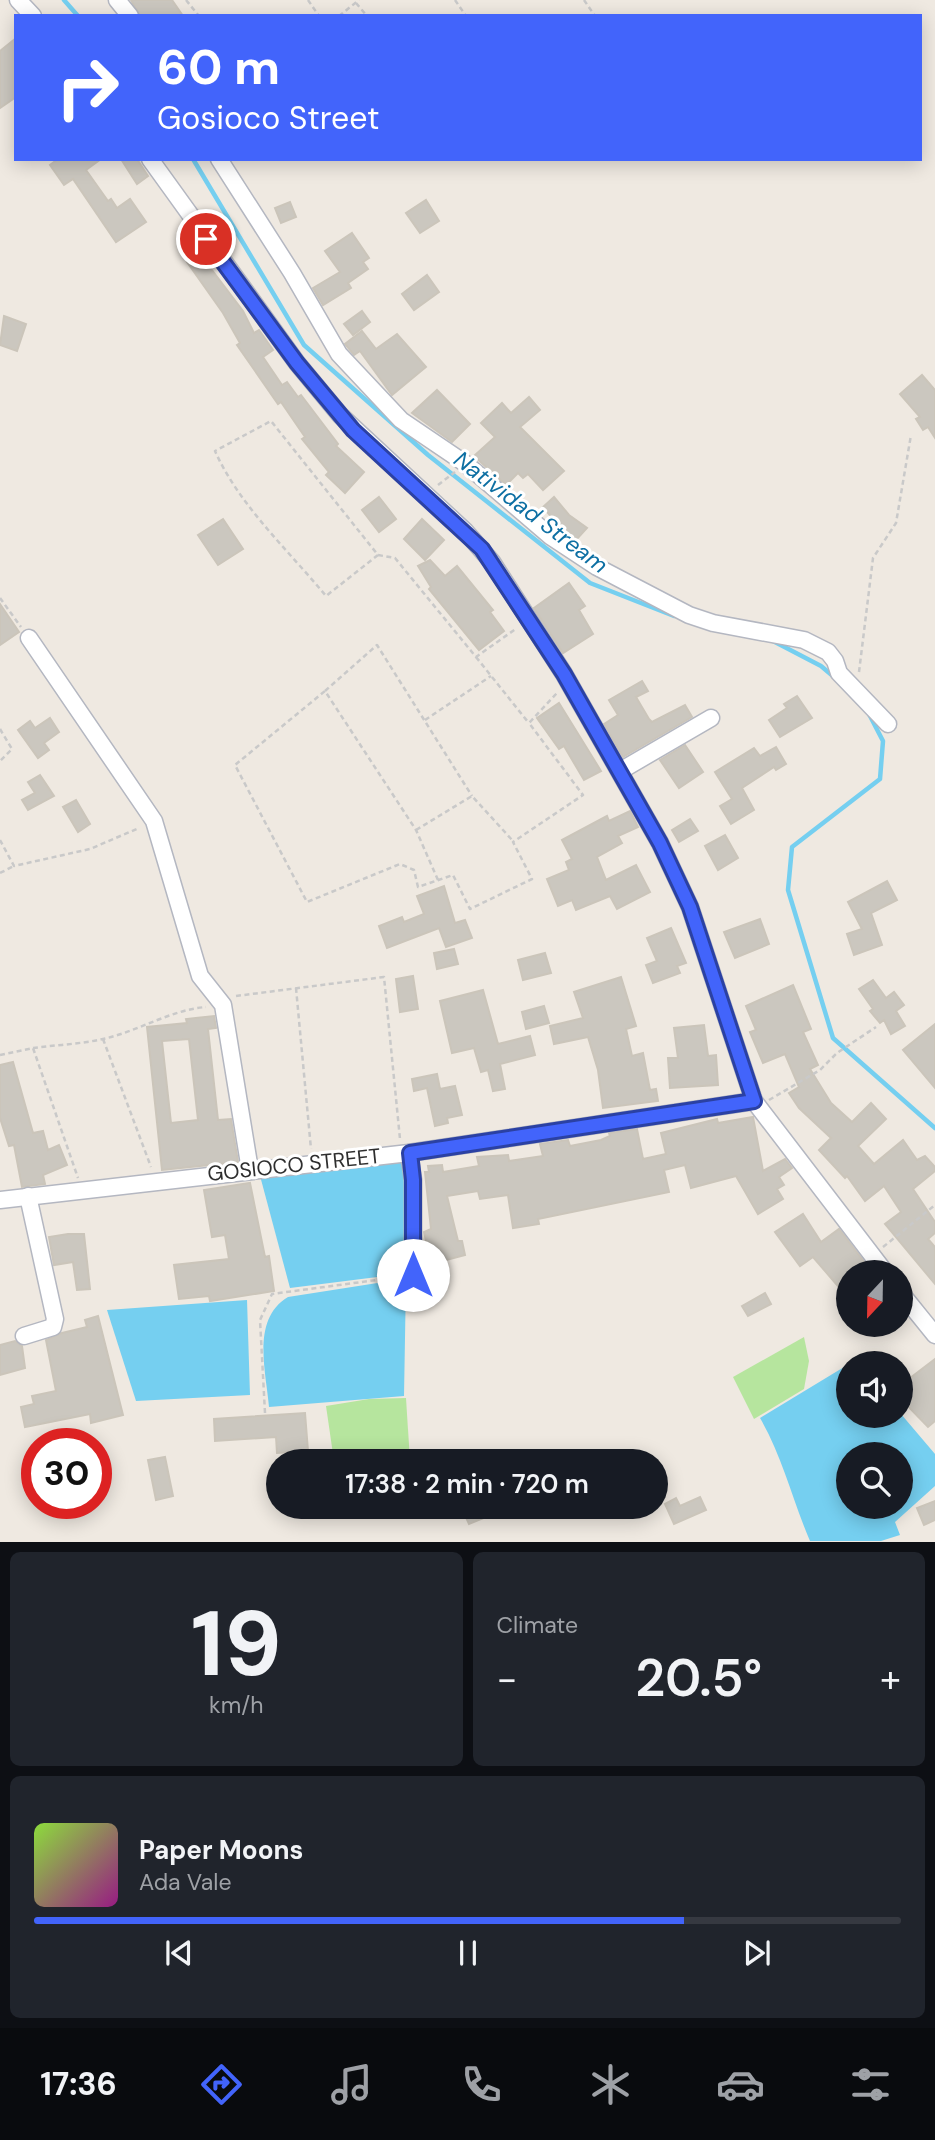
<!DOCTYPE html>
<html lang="en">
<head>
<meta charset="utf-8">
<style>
	body { margin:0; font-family:"DM Sans",sans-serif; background:#20242c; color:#f1f3f6; height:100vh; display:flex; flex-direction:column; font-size:26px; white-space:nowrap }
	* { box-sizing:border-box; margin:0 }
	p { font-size:23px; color:#9ea1a6 }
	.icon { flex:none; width:38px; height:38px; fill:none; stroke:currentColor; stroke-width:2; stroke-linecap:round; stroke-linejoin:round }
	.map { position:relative; height:1542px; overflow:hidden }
	.side { display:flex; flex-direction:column; gap:10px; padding:10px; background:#0d0f14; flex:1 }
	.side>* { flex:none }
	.guide { position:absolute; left:14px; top:14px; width:908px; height:147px; border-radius:0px; box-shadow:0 4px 18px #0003; background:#4264fb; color:#fff; overflow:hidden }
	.needle { width:46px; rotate:202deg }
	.controls { position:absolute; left:836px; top:1260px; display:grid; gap:14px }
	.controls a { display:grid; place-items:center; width:77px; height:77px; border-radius:50%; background:#171b24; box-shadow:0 4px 18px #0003; font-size:35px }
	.speed { position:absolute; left:21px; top:1428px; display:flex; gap:14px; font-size:35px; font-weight:700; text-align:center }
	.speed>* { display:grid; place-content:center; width:91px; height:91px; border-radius:50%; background:#171b24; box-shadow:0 4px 18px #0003; line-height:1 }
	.speed .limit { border:10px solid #d22; background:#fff; color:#111 }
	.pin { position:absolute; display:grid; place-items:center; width:60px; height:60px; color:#fff; margin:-30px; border:4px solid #fff; border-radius:50%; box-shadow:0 2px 7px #0007 }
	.me { position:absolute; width:77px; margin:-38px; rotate:0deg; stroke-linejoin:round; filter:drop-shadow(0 0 5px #0008) }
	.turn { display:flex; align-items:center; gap:24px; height:147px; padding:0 28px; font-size:32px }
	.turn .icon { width:91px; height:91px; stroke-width:2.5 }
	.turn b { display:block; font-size:49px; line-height:60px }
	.big { font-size:52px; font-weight:600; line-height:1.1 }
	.side .widget { flex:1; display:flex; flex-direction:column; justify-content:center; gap:10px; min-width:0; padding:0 24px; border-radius:10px; background:#20242c }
	.side .dial { align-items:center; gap:0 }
	.dial b { font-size:91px; line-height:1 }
	.song { display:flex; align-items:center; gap:21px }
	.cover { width:84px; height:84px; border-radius:10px; background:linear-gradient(135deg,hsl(90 70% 55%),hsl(310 70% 35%)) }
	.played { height:7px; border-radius:4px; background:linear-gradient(90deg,#4264fb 75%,#363941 75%) }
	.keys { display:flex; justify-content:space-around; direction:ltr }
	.heat { display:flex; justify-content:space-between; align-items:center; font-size:38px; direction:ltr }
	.side .tiles { flex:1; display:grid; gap:10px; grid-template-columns:1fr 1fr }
	.widget:last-child { grid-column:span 2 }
	.trip { position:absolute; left:266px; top:1449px; width:402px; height:70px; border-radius:35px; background:#171b24; box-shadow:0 4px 18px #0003; font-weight:600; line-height:70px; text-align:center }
	.dock { display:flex; height:112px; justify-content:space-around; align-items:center; background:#090b0e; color:#9ea1a6 }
	.dock .icon { width:49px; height:49px }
	.dock .active { color:#4264fb }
	.dock b { font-size:32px; color:#f1f3f6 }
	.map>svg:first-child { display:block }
	.green { fill:#b6e59e }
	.water { fill:#75cff0; fill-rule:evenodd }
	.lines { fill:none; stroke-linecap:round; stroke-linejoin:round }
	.stream { stroke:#75cff0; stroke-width:4.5 }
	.building { fill:#cbc7bf; stroke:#cbc5ba; stroke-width:2; fill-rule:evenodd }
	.minor-casing { stroke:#b4b7c1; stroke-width:19 }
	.path { stroke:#c9c9c9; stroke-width:2.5; stroke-dasharray:5 3.5; stroke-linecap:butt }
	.minor { stroke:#fff; stroke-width:16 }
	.route-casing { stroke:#2b41a3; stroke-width:18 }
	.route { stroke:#4264fb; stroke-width:12 }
	.labels { text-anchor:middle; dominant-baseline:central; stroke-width:6; stroke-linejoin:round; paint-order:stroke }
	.street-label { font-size:21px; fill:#2e2e2e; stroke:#fff }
	.water-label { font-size:23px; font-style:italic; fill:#0d6fa3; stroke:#fff }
</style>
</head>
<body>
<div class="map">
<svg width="935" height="1542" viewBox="0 0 935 1542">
	<rect width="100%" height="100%" fill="#efe9e1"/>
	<!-- green -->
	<g class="green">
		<path d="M804,1337L809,1361L804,1389L754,1419L733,1377Z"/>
		<path d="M406,1398L410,1461H334L326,1406L369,1399Z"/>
	</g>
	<!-- water -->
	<g class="water">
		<path d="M407,1159L409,1273L290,1288L259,1172Z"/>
		<path d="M403,1279L406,1280L404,1396L269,1407C266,1371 251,1319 288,1297Z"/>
		<path d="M247,1300L250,1395L136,1401L107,1310Z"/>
		<path d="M849,1364V1416L901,1414L935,1454V1486L895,1522L900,1535L881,1541H810C792,1499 783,1458 760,1418ZM901,1454V1507H849V1454Z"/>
	</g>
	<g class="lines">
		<!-- stream -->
		<g class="stream">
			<path d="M64,0L78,16"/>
			<path d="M193,159L304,345L428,455L590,583L674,616"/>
			<path d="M773,641L821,666L834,677"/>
			<path d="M869,714L883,741L880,779L792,847L788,890L833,1038L935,1128"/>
		</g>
	</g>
	<!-- building -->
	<g class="building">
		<path d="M131,0H172L183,16H140Z"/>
		<path d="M16,38V97L0,108V51Z"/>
		<path d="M58,159H101L86,170L108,201L111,199L117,208L130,199L146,222L116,242L73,179L64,185L50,165Z"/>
		<path d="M121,159H137L148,176L137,184Z"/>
		<path d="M426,200L439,221L420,233L406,213Z"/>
		<path d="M290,202L296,217L281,223L275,208Z"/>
		<path d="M352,233L369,258L363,262L368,269L348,283L351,288L323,305L313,288L340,272L325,251Z"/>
		<path d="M199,253L243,311L254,333L259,330L273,350L263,357L282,385L287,382L298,397L301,395L338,444L336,446L364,472L345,493L326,475L329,472L302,439L305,437L281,402L278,404L237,345L240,343L223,313L187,262Z"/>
		<path d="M427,275L439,292L414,310L402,294Z"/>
		<path d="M362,311L370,322L353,335L344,324Z"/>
		<path d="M4,316L26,324L17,351L0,345Z"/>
		<path d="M362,331L376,349L397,334L426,367L392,395L360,351L354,355L345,344Z"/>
		<path d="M922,375L935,390V438L928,427L923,430L916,419L920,417L900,394Z"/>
		<path d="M437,390L470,424L452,442L412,413Z"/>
		<path d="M529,397L540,410L520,427L564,471L543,490L528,474L523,478L518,473L506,485L474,456L495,437L481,423L502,403L511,413Z"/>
		<path d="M379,497L396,519L379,532L362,510Z"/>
		<path d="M554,497L569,515L587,528L576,540L557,528L559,526L543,507Z"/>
		<path d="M223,519L243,549L218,565L198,535Z"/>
		<path d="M422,519L444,540L425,560L404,539Z"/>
		<path d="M430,560L445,576L457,566L493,610L490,612L504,631L479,650L429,589L431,587L418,566Z"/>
		<path d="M569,583L585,606L579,610L593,634L563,653L534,608Z"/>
		<path d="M0,604L19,632L0,645Z"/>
		<path d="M642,681L648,691L636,697L649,719L652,722L685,705L692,717L623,757L604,724L618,715L609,700Z"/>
		<path d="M797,696L812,718L780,737L769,720L787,708L784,704Z"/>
		<path d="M559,703L601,771L584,780L564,746L559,749L537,718Z"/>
		<path d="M50,718L59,732L44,743L49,750L38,758L18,730L30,721L35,728Z"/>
		<path d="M685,745L703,772L679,788L660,760Z"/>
		<path d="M776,747L786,764L776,770L774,767L742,788L754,810L731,824L720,806L732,799L715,772L754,748L760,756Z"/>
		<path d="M40,775L54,796L28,810L22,800L35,793L28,782Z"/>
		<path d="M76,800L90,824L78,832L63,807Z"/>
		<path d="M630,811L638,827L618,836L622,843L597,857L606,880L636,865L650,892L617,909L610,896L576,910L572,900L558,906L547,879L569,870L566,862L572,859L562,840L607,816L609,821Z"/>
		<path d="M690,819L698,831L679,842L672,830Z"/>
		<path d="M725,835L738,858L718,870L705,846Z"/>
		<path d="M887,881L897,900L871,913L882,945L854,955L847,934L862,929L848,902Z"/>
		<path d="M444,886L455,923L465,920L472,938L446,947L439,928L387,948L379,926L402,917L404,922L424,914L417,896Z"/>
		<path d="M760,919L769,944L735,958L724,932Z"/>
		<path d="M671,928L686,963L677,966L680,973L653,983L646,965L657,961L647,938Z"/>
		<path d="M454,949L458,964L437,969L434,953Z"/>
		<path d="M545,953L551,973L523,980L518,960Z"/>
		<path d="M413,976L418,1009L400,1012L396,979Z"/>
		<path d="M621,977L636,1026L626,1029L632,1056L643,1053L650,1090L656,1089L658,1101L603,1108L598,1070L588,1037L554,1044L550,1026L583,1018L574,992Z"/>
		<path d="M873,980L886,998L894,992L904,1005L896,1011L905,1026L891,1034L884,1020L880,1023L870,1011L873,1009L859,989Z"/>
		<path d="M793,985L811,1029L803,1032L818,1065L810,1069L831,1103L852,1122L871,1103L886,1119L858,1146L874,1164L903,1140L917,1160L925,1156L935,1167V1171L913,1189L935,1222V1233L928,1239L935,1247V1284L885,1224L901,1212L884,1186L865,1201L847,1176L845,1178L819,1150L831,1138L799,1108L789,1093L799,1087L785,1054L763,1063L750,1032L756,1030L746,1006Z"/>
		<path d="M483,990L498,1044L530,1036L535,1055L500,1064L505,1089L493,1091L488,1070L481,1072L474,1048L452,1053L440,1001Z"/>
		<path d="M544,1006L549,1023L526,1029L522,1012Z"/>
		<path d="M214,1016L216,1028L208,1029L218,1120L231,1119L238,1162L162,1170L147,1027L187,1023L186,1019ZM189,1039L198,1120L171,1123L162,1041Z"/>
		<path d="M935,1024V1088L903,1050Z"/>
		<path d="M704,1025L708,1056L716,1055L718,1085L670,1088L668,1058H678L674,1028Z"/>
		<path d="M13,1062L33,1133L43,1131L48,1150L59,1145L67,1165L43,1175L45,1184L22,1187L14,1145L9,1146L0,1118V1065Z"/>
		<path d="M437,1074L440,1089L455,1086L462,1115L447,1118L448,1123L435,1126L427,1088L414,1091L412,1079Z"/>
		<path d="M753,1117L763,1171L785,1159L792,1168L779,1177L784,1185L777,1189L783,1199L758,1214L736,1176L691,1188L685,1165L664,1170L669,1192L538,1219L539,1224L513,1228L508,1195L480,1199L478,1191L447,1196L458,1241H462L465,1255L431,1264L424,1232L431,1229L425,1172H429L428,1166L442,1165L443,1172L479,1166L477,1157L508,1155L509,1161L543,1156L540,1144L568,1140L570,1146L601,1140L610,1136L609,1133L637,1129L643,1159L666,1154L661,1133L717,1119L718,1123Z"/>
		<path d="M250,1183L265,1257L269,1256L274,1291L210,1301L209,1296L179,1299L174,1265L229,1259L225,1235L212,1237L204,1190Z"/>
		<path d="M803,1214L821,1242L839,1229L872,1272H849V1299L813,1257L800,1266L775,1232Z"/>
		<path d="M68,1234H84L90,1289L77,1290L73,1262L54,1265L49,1237Z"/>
		<path d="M765,1293L771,1304L748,1316L742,1306Z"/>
		<path d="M98,1316L123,1415L91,1423L90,1414L25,1427L21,1407L34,1404L32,1396L56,1391L46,1340L62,1333L87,1327L85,1320Z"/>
		<path d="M15,1341L22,1346L25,1368L0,1375V1345Z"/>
		<path d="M935,1359V1421L928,1427L901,1399V1385Z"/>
		<path d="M305,1413L308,1451L277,1453L276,1437L215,1441L214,1419Z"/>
		<path d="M165,1457L173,1496L156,1500L148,1460Z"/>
		<path d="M700,1497L706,1510L674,1524L665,1504L676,1498L680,1506Z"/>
		<path d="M935,1501V1520L924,1525L917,1508Z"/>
		<path d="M479,1507H488L491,1515L469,1524L464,1513Z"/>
	</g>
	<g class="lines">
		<!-- minor casing -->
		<g class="minor-casing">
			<g id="minor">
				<path d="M18,0L33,16"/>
				<path d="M117,0L130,16"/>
				<path d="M150,159L297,363L340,415L465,531L492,562L564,674L660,843L690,907L754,1101L885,1272"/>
				<path d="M219,159L292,273L339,354L401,420L466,464L550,536L597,567L689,615L713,623L804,640L828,652L835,661L839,673L888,724"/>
				<path d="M29,638L154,821L200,976L223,1005L250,1170"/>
				<path d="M620,771L711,718"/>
				<path d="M409,1153L413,1180V1275"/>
				<path d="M0,1200L409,1153L754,1101"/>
				<path d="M901,1293L935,1335"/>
				<path d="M24,1336L53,1327L55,1319L28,1196"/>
			</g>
		</g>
		<!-- path -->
		<g class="path">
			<path d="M186,0L199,16"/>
			<path d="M308,0L319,16"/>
			<path d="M455,0L466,16"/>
			<path d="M584,0L595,16"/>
			<path d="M356,3L367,16"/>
			<path d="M339,16L359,0"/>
			<path d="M500,159H503"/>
			<path d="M438,485L455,472"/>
			<path d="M378,555L326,596C288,550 239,505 215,451L271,421L378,555L395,558L476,657L517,628"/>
			<path d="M0,598L21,627"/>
			<path d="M476,657L528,722"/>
			<path d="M859,672L873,558L896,523L911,435"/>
			<path d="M325,691L377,645L472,796"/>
			<path d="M425,720L491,676"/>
			<path d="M0,729L12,749L0,761"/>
			<path d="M416,830L472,796L513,841"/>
			<path d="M0,840L14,866L90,849L139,828"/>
			<path d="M0,873L14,866"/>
			<path d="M438,880L416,830L325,691L235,765L307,902L400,864L414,870L418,887L453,875L470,909L532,879L513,842L583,795L529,723L557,693"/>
			<path d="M296,988L311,1149"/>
			<path d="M236,996L384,977L400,1139"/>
			<path d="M103,1039L151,1167"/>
			<path d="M33,1048C56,1045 81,1044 103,1039C139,1031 170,1010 206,1007"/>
			<path d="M0,1055L33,1048L78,1178"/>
			<path d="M769,1100L820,1070L837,1053L876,1027"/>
			<path d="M883,1247L935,1205"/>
			<path d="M265,1413L260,1320L272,1294L399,1277"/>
		</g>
		<!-- minor -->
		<use href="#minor" class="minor"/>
	</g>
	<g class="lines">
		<!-- route casing -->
		<g class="route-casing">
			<path id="route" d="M206,239L297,363L353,430L482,549L564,674L660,843L690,907L754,1101L410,1153L413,1180V1275"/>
		</g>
		<!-- route -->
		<use href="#route" class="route"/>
	</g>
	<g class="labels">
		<!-- street labels -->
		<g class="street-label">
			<text transform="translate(294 1165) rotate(-6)">GOSIOCO STREET</text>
		</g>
		<!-- water labels -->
		<g class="water-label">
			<text transform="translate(531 512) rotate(37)">Natividad Stream</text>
		</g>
	</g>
</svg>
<div class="controls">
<a><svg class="needle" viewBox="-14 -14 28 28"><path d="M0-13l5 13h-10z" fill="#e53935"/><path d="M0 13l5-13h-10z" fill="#9ea1a6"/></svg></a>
<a><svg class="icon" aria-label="sound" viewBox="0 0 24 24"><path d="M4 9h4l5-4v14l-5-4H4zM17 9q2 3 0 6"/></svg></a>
<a><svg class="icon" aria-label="search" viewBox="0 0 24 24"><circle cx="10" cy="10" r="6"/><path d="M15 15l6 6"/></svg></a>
</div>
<div class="speed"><div class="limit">30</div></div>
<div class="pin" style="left:206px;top:239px;background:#d93025"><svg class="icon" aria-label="arrive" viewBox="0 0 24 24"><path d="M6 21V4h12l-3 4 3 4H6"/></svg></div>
<svg class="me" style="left:413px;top:1275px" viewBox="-20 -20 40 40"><circle r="19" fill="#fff"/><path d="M0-13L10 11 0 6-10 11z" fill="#4264fb"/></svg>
<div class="trip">17:38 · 2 min · 720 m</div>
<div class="guide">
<div class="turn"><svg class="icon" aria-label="right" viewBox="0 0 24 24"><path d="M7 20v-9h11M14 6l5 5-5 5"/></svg><div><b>60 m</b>Gosioco Street</div></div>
</div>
</div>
<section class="side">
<div class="tiles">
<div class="widget dial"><b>19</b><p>km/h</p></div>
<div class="widget"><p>Climate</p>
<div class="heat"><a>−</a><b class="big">20.5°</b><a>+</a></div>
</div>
<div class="widget">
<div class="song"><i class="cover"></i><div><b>Paper Moons</b><p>Ada Vale</p></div></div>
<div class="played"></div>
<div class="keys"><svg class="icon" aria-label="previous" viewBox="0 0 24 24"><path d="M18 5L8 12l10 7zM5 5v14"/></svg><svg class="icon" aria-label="pause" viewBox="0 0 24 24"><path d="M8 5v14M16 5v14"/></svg><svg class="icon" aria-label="next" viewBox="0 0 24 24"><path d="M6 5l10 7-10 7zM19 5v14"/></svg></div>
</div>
</div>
</section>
<nav class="dock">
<b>17:36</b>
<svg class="icon active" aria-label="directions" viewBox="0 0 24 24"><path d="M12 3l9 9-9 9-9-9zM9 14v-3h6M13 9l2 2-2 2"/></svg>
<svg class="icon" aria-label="music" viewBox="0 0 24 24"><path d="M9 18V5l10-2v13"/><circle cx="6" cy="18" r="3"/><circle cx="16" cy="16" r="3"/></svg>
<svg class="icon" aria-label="phone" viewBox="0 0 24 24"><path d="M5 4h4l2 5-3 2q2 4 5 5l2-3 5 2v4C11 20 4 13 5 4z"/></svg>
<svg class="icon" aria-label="climate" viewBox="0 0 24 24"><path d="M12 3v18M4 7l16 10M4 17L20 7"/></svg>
<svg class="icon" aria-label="car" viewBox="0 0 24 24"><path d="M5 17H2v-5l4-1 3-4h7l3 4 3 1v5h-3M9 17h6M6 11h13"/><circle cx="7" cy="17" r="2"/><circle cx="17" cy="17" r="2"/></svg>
<svg class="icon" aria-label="filters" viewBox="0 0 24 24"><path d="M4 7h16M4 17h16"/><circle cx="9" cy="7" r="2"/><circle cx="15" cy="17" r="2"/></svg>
</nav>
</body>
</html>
